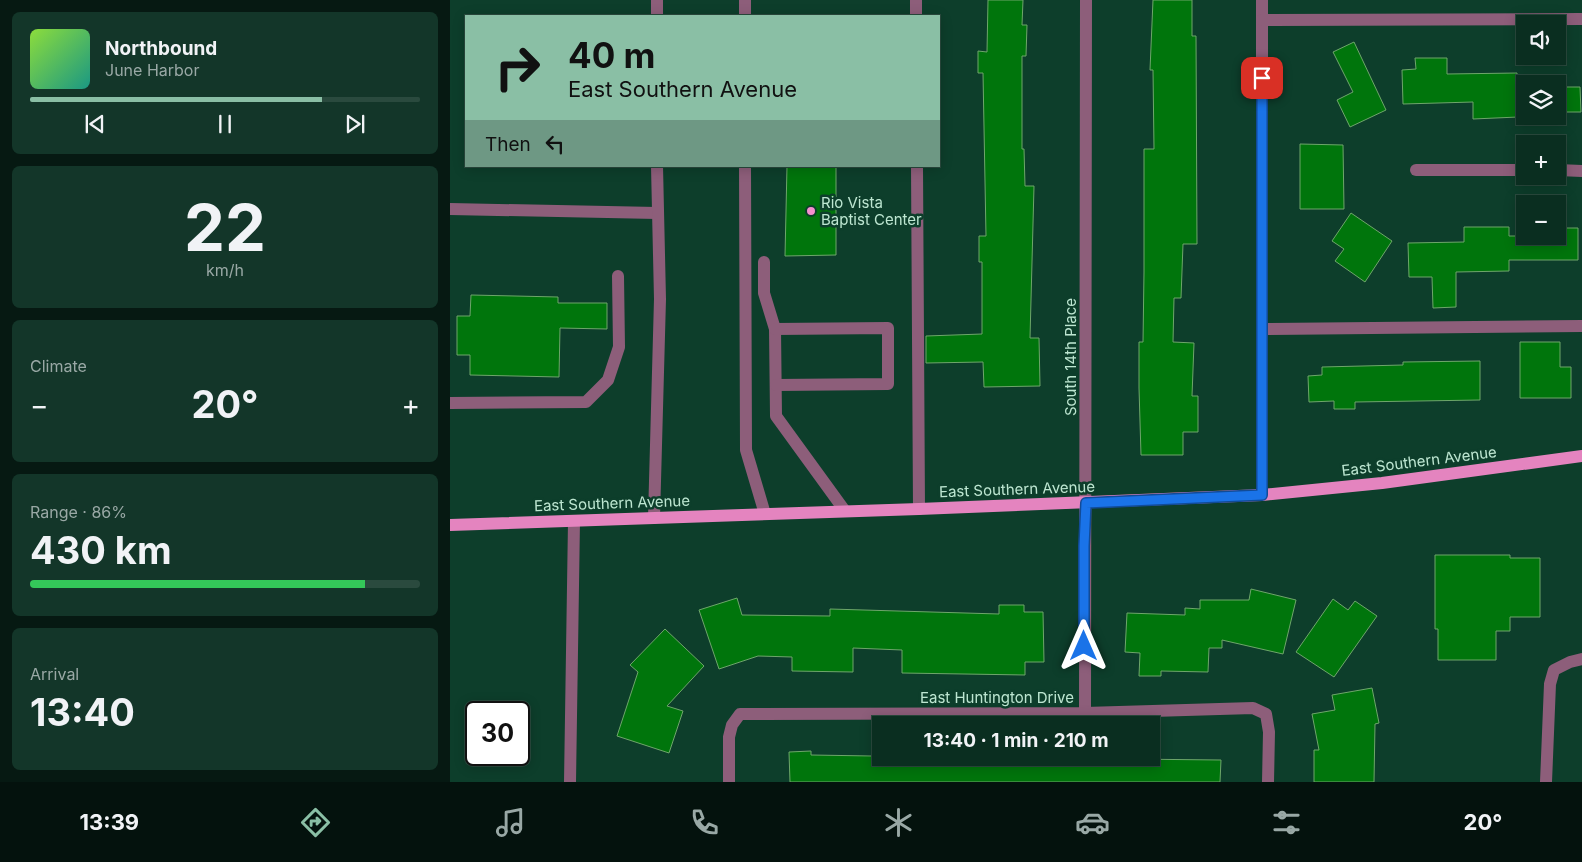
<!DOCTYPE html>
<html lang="en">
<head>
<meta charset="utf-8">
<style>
	body { margin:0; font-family:Inter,sans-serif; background:#133629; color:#f1f3f6; height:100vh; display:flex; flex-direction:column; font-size:19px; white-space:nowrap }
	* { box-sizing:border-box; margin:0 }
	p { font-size:16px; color:#99a8a5 }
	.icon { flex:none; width:28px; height:28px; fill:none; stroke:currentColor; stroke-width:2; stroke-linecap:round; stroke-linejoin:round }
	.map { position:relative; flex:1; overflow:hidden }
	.sheet { display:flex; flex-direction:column; gap:12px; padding:12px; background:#061912; width:450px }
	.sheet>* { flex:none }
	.top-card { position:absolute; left:15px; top:15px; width:475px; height:152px; border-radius:0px; box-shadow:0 2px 12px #0003,0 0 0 1px #2a4a3e; background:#8abfa5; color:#111; overflow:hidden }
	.buttons { position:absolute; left:1066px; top:15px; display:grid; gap:10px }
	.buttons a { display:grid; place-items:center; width:50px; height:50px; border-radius:0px; background:#0a2e20; box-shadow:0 2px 12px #0003,0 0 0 1px #2a4a3e; font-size:25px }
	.speed { position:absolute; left:15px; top:701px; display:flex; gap:10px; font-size:25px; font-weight:700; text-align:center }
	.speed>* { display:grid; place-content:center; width:65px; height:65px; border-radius:50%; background:#0a2e20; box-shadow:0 2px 12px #0003,0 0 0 1px #2a4a3e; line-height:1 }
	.speed .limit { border:2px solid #111; border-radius:8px; background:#fff; color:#111 }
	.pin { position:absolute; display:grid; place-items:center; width:42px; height:42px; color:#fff; margin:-21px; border-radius:10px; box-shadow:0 2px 8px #0006 }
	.me { position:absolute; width:55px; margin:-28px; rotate:0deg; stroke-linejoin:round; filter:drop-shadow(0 0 4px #0008) }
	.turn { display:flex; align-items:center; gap:18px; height:105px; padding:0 20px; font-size:22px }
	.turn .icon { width:65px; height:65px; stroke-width:2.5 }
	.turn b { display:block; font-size:35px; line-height:42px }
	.then { display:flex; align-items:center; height:48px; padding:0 20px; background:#0003; gap:10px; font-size:19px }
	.big { font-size:38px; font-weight:700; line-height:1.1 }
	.sheet .card { flex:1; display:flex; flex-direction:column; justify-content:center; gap:8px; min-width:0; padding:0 18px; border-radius:8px; background:#133629 }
	.sheet .dial { align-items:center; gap:0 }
	.dial b { font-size:65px; line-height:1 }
	.song { display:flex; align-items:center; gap:15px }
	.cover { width:60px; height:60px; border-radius:8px; background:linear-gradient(135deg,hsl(90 70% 55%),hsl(170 70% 35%)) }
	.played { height:5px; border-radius:2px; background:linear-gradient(90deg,#8abfa5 75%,#2a4a3e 75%) }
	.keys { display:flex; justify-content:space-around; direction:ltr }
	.heat { display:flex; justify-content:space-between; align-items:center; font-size:28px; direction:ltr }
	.charge { height:8px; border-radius:4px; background:linear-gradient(90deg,#34c759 86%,#2a4a3e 0) }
	.trip { position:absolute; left:422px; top:716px; width:288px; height:50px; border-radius:0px; background:#0a2e20; box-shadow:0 2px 12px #0003,0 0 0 1px #2a4a3e; font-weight:700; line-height:50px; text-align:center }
	.tabs { display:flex; height:80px; justify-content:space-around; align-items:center; background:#04120d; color:#99a8a5 }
	.tabs .icon { width:35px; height:35px }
	.tabs .on { color:#8abfa5 }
	.tabs b { font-size:22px; color:#f1f3f6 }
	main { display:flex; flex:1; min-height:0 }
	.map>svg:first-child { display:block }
	.building { fill:#00750c; stroke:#6ea66b }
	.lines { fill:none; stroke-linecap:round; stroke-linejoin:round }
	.minor { stroke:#8d5e7a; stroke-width:12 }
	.major { stroke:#e484bf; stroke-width:12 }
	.route-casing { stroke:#114b97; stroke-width:12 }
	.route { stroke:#1a73e8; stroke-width:9 }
	.poi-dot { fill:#f690cf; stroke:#0d3e2b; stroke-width:2 }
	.labels { text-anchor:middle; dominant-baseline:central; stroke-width:5; stroke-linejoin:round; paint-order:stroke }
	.poi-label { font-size:15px; fill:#bde6d1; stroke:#0d3e2b; text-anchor:start }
	.street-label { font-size:15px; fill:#bde6d1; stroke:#0d3e2b }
</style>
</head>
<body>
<main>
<section class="sheet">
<div class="card">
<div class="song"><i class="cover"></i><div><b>Northbound</b><p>June Harbor</p></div></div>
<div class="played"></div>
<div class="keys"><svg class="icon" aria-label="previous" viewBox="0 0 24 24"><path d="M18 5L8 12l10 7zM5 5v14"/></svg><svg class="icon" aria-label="pause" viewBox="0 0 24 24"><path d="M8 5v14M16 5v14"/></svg><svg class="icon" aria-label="next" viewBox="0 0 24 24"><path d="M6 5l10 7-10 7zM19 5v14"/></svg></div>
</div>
<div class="card dial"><b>22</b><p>km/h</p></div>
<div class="card"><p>Climate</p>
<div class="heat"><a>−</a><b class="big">20°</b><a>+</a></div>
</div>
<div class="card"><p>Range · 86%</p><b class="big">430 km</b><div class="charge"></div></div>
<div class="card"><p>Arrival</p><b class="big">13:40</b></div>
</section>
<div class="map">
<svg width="1132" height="782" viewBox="0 0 1132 782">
	<rect width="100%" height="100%" fill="#0d3e2b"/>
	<!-- building -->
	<g class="building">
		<path d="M538,0H573L572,25H577L576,56H572V149H574L575,186H584L580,338H589L590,386L534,387L533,362L476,363V336L532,334V262H529V236H536L533,73H528V51L537,52Z"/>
		<path d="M703,0H742V36H746L747,244H733L731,298H724L723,342L744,343L742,396H748V432H733V455H691L689,388V342H693L694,272V149H704L703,70H700Z"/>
		<path d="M904,42L936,110L900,127L887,100L903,92L883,52Z"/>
		<path d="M965,58H997V74L1067,73L1068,117L1023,119V102L953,104L952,70L966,69Z"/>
		<path d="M1108,87H1130L1131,112H1108Z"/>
		<path d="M850,144L893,145L894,209H850Z"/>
		<path d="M337,166H386V255L335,256Z"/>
		<path d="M901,213L942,241L915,282L885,261L894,249L882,241Z"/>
		<path d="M1014,227H1059V236H1108V228H1128V260H1059V271L1006,272V307L983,308L982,277H959L958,243L1014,242Z"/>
		<path d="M21,295L108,297V303H157V329L110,328L109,377L20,375V355H7V316H20Z"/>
		<path d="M1070,342H1110V367H1121V398H1070Z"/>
		<path d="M1030,361V400L905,402V409H884V401L859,402L858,376L872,375V367L953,365V362Z"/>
		<path d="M985,555H1060V558H1090V617H1060V631H1046V660H988V629H985Z"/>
		<path d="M801,589L846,600L833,654L772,640V648H759L758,672L711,671V676H689L690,653L675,652L677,613L735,615V608L750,609V600H799Z"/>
		<path d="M287,598L292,615L380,616V609L549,614V605H574V612H593L594,662H575V675L452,673V650L403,648V672L342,671V657L308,656L269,669L249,610Z"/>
		<path d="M883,599L898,610L905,601L927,616L884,677L846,652Z"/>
		<path d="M215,629L254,666L217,706L233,711L219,753L167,736L188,672L180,665Z"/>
		<path d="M922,688L929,723L925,724L924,782H864V750H869L862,714L885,710L882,695Z"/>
		<path d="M361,751V755L422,756V758H530V763H582V758L771,760L770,782H340L339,752Z"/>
	</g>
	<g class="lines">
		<!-- minor -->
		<g class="minor">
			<path d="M207,0V16"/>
			<path d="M295,0V16"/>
			<path d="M466,0V16"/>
			<path d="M812,0V495"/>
			<path d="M812,20L1132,19"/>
			<path d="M295,166L296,450L315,514"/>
			<path d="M467,166L469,509"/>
			<path d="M966,170H1075"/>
			<path d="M1108,170L1132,171"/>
			<path d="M0,209L207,213"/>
			<path d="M314,262V293L325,329L326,416L395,511"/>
			<path d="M325,329L438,328V384L326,385"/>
			<path d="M813,329L1132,326"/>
			<path d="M0,403L136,402L158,380L169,347L168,276"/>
			<path d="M204,518L210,299L207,166"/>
			<path d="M635,713L636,0"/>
			<path d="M120,782L124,521"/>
			<path d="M279,782V737L282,725L290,714L635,713L803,708L816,714L819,732L818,782"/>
			<path d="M1096,782L1100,684L1104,670L1120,662L1132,659"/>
		</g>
		<!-- major -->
		<path class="major" d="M0,525L469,509L812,495L932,483L1132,456"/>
	</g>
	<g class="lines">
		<!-- route casing -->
		<g class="route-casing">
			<path id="route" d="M634,646V546L636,503L812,495V78"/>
		</g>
		<!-- route -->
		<use href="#route" class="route"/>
	</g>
	<!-- markers -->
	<circle class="poi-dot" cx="361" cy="211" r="5"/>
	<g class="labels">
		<!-- poi labels -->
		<g class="poi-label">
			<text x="371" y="202">Rio Vista<tspan x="371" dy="17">Baptist Center</tspan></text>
		</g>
		<!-- street labels -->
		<g class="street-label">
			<text transform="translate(620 357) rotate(-90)">South 14th Place</text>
			<text transform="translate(969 461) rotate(-7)">East Southern Avenue</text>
			<text transform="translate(567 489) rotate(-2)">East Southern Avenue</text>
			<text transform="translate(162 503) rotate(-2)">East Southern Avenue</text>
			<text x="547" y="697">East Huntington Drive</text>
		</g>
	</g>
</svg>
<div class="buttons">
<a><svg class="icon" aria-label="sound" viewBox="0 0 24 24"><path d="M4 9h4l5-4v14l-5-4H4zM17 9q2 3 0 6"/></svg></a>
<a><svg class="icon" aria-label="layers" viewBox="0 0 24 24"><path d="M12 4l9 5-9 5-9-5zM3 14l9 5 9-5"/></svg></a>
<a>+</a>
<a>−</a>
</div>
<div class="speed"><div class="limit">30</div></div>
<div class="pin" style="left:812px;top:78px;background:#d93025"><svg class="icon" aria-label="arrive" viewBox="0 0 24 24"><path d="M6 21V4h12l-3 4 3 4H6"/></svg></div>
<svg class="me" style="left:634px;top:646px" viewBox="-20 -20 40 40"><path d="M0-17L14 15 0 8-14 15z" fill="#1a73e8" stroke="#fff" stroke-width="4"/></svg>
<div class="trip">13:40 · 1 min · 210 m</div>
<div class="top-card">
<div class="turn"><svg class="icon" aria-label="right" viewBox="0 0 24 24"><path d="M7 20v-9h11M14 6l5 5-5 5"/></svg><div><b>40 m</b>East Southern Avenue</div></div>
<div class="then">Then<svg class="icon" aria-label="left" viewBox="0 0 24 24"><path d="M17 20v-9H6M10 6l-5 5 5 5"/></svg></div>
</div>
</div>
</main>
<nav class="tabs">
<b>13:39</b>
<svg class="icon on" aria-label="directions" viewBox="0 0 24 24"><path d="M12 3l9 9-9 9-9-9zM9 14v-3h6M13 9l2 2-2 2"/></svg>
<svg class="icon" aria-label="music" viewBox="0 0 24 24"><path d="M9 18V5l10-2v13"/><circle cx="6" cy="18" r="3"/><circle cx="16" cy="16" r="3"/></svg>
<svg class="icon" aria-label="phone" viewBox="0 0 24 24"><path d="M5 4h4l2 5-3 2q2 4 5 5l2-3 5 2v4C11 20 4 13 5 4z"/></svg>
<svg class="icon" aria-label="climate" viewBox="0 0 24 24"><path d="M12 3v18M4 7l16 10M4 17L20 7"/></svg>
<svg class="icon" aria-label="car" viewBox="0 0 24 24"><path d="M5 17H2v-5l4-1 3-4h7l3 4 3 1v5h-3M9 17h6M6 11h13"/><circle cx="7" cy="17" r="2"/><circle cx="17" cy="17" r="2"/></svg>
<svg class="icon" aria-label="filters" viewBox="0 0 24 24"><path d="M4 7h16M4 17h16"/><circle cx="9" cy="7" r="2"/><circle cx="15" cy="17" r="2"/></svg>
<b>20°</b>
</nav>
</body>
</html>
